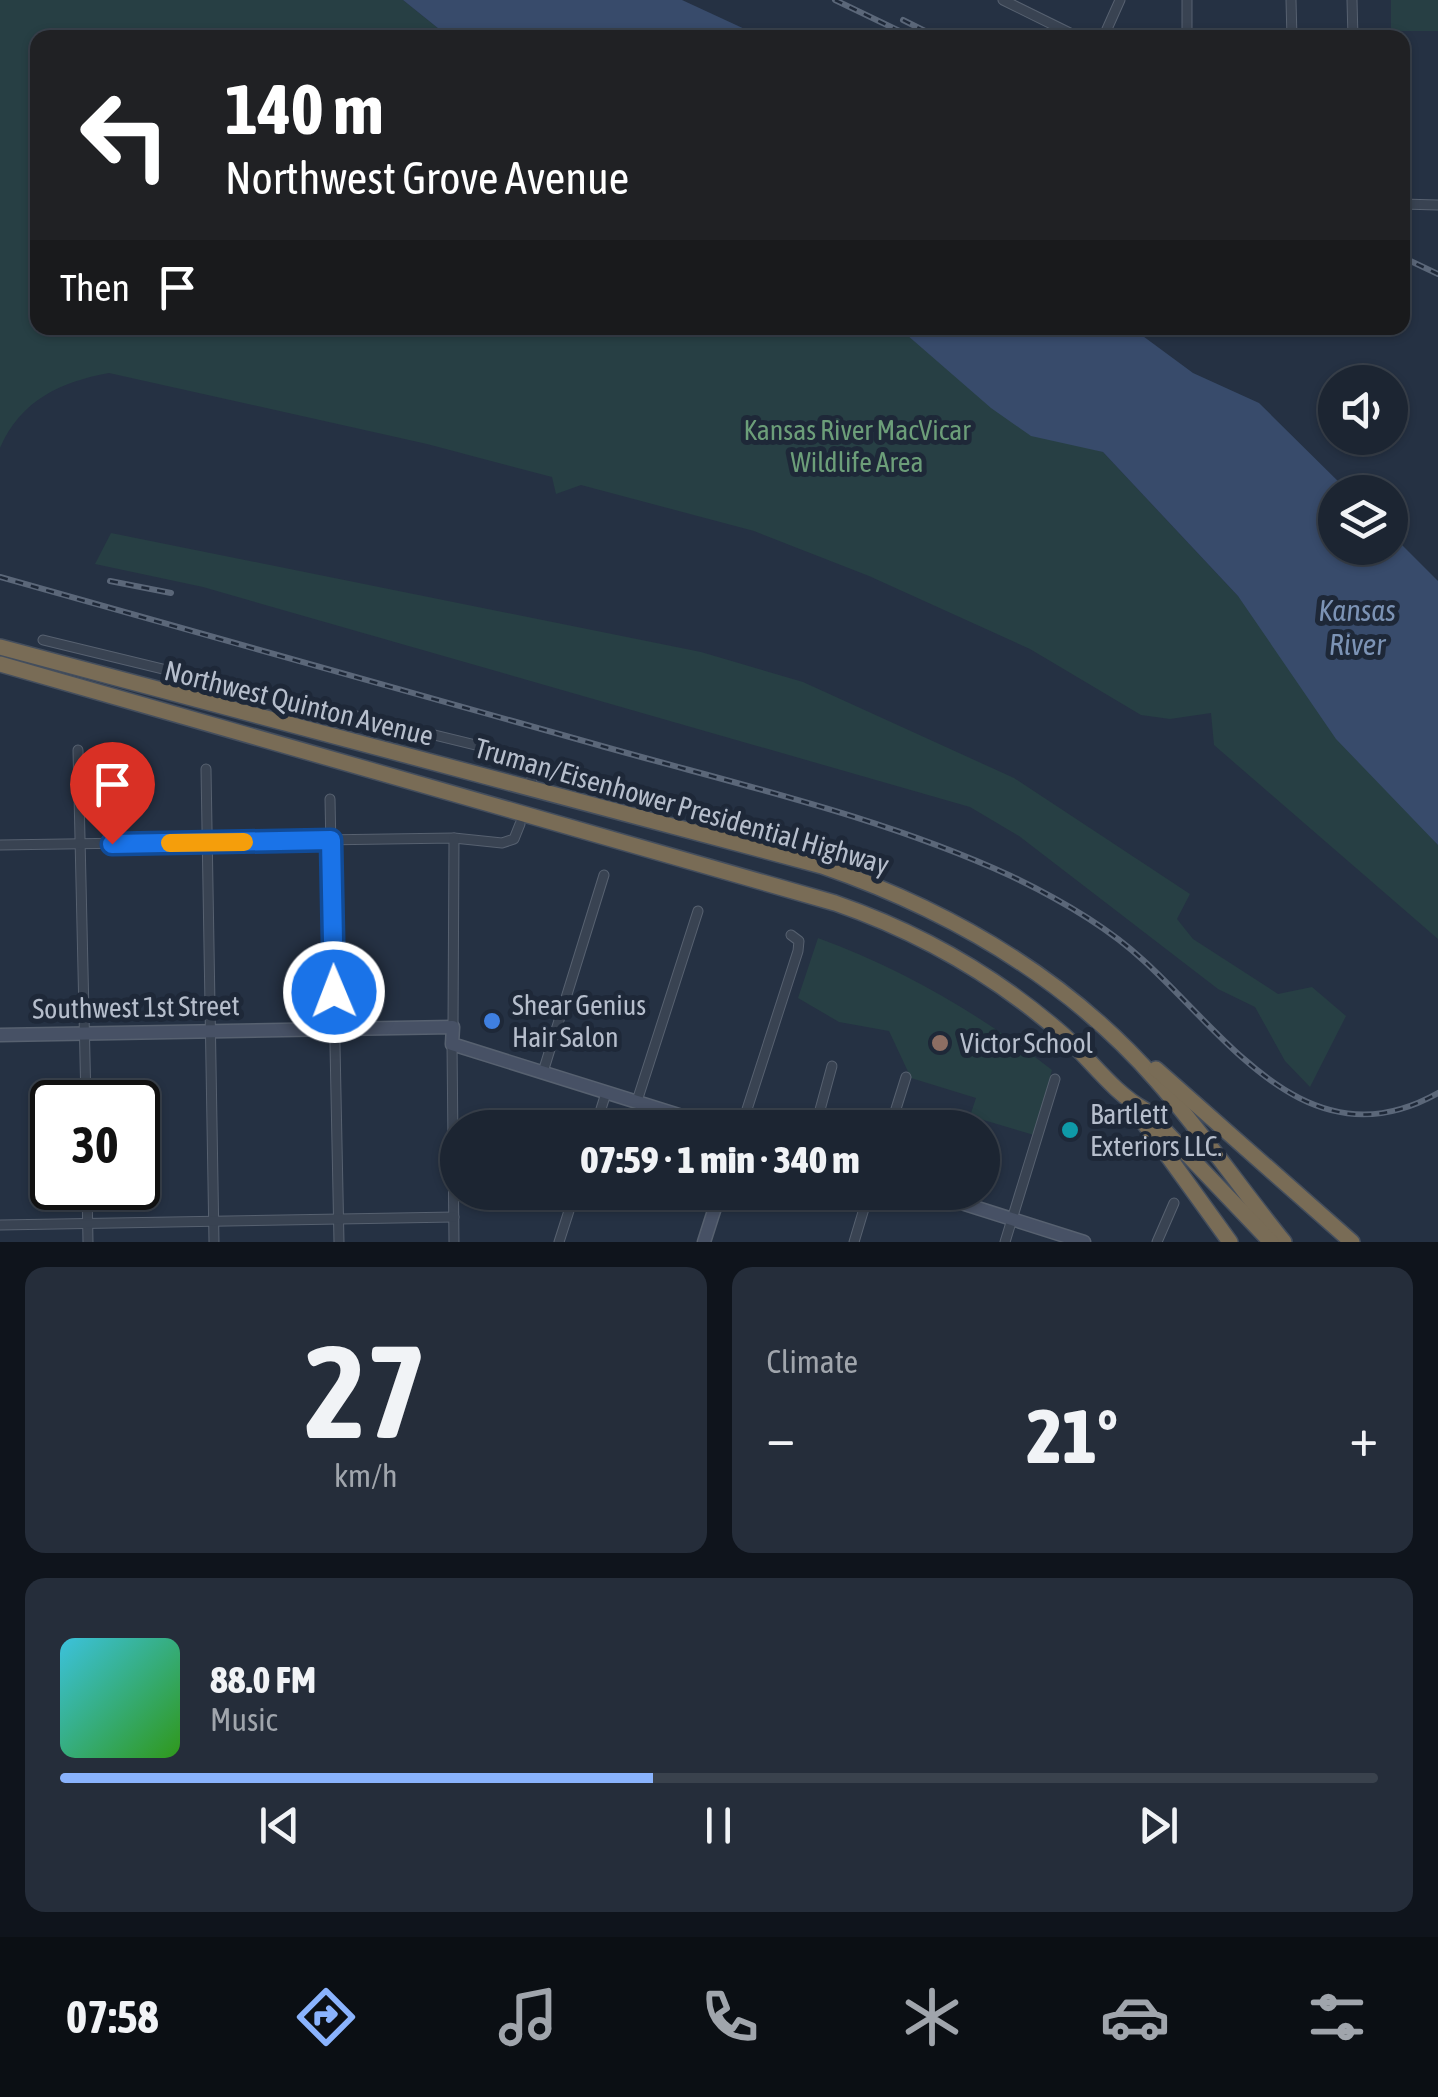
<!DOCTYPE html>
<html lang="en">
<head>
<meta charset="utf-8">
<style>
	body { margin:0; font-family:"Asap Condensed",sans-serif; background:#252d3a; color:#f1f3f6; height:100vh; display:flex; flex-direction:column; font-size:38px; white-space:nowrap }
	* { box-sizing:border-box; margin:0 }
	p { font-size:32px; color:#a0a5ac }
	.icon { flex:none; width:55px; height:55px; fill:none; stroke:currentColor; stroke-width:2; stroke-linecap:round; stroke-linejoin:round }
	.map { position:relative; height:1242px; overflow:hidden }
	.sheet { display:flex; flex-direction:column; gap:25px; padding:25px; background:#0f141c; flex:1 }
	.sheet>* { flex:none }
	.hud { position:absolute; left:30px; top:30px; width:1380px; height:305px; border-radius:20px; box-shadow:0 2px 8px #0004,0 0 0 2px #3a424d; background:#202124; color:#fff; overflow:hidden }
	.controls { position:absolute; left:1318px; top:365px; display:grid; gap:20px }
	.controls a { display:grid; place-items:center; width:90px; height:90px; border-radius:50%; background:#1c2532; box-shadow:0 2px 8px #0004,0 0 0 2px #3a424d; font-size:50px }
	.speed { position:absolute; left:30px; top:1080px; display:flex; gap:20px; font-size:50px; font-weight:700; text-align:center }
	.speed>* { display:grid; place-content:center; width:130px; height:130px; border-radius:50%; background:#1c2532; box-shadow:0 2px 8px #0004,0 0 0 2px #3a424d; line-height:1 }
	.speed .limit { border:5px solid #111; border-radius:15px; background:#fff; color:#111 }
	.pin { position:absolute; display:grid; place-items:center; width:85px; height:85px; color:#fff; margin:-102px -42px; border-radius:50% 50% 50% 0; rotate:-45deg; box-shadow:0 0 10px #0007 }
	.pin .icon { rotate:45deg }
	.me { position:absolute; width:110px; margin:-55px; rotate:359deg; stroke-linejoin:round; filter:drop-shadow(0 0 8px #0008) }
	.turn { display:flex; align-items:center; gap:35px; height:210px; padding:0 30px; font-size:45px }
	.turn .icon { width:130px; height:130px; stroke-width:2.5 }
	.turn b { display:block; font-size:70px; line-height:85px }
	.then { display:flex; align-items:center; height:95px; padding:0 30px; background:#0003; gap:20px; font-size:38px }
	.big { font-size:75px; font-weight:800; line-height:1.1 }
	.sheet .widget { flex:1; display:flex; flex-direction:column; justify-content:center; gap:15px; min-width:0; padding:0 35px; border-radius:20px; background:#252d3a }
	.sheet .dial { align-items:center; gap:0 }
	.dial b { font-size:130px; line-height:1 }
	.song { display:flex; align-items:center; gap:30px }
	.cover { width:120px; height:120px; border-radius:15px; background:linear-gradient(135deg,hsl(190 70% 55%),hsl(110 70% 35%)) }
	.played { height:10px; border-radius:5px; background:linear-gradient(90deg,#8ab3fd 45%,#3a424d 45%) }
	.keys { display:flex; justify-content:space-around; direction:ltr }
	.heat { display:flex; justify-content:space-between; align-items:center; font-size:55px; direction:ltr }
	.sheet .tiles { flex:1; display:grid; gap:25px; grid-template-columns:1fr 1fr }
	.widget:last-child { grid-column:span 2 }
	.trip { position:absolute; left:440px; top:1110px; width:560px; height:100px; border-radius:50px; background:#1c2532; box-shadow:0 2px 8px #0004,0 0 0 2px #3a424d; font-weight:800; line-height:100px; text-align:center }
	.menu { display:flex; height:160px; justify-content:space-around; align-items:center; background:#0b0f14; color:#a0a5ac }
	.menu .icon { width:70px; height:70px }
	.menu .active { color:#8ab3fd }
	.menu b { font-size:45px; color:#f1f3f6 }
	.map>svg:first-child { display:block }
	.green { fill:#273f44 }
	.water { fill:#384b6b }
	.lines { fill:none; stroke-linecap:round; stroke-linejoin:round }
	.street-casing { stroke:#576170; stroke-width:11 }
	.secondary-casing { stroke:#576170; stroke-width:15 }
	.highway-casing { stroke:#444e5d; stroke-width:18 }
	.street { stroke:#394352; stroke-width:9 }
	.secondary { stroke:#475165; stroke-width:12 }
	.highway { stroke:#796c56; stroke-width:15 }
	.rail-casing { stroke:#5b6779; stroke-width:6 }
	.rail { stroke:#1e2838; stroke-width:2.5; stroke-dasharray:8; stroke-linecap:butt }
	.route-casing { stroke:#114b97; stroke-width:25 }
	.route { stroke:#1a73e8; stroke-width:18 }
	.slow { stroke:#f59e0b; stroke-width:18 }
	.shop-dot { fill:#3f7fe0; stroke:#1e2838; stroke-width:4 }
	.education-dot { fill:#8d6e63; stroke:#1e2838; stroke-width:4 }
	.culture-dot { fill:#0f9aa8; stroke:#1e2838; stroke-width:4 }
	.labels { text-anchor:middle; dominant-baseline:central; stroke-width:10; stroke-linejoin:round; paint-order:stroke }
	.park-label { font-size:28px; fill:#6c9e79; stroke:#1e2838 }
	.street-label { font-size:28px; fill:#b6becc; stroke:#1e2838 }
	.poi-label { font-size:28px; fill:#b6becc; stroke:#1e2838; text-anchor:start }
	.water-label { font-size:30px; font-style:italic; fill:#7c93b5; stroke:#1e2838 }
</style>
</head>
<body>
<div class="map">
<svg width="1438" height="1242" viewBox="0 0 1438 1242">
	<rect width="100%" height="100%" fill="#253143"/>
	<!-- green -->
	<g class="green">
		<path d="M0,0H403L449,37L38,38V328H899C952,370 1038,435 1103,452L1238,596L1438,845V939L1214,745L1211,713L1170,719L1141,715L1030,649L869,576L754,531L581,485L556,494L552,477L427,444L109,373C60,382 21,400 0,448Z"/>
		<rect x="1391" y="0" width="47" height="31"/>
		<path d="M111,533L701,652L803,682L1014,778L1190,894L1177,919L1193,939L1278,994L1312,987L1346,1016L1310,1087L1285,1061L1255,1007L1218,989L1019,836L970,807L203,587L95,564Z"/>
		<path d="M818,938C905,970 978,1013 1052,1070L1034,1135L970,1116L976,1098L911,1078L889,1031L839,1022L798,998Z"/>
	</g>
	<!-- water -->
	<g class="water">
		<path d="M403,0H682L762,37H449Z"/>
		<path d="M899,328H1132L1193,373L1259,403L1349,492H1335V548H1390V533L1438,581V845L1336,739L1238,596L1103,452L1031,436L991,408Z"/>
	</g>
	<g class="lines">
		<!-- street casing -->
		<g class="street-casing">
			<g id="street">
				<path d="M1003,0L1080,38"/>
				<path d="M1291,0L1292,38"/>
				<path d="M1352,0L1353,38"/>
				<path d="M1103,38L1120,0"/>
				<path d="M1187,38V0"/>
				<path d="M1402,204L1438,205"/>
				<path d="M43,640L521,756L534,766L531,784"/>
				<path d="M78,750L86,1102"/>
				<path d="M206,769L214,1242"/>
				<path d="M330,799L339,1242"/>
				<path d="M0,845L454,838L502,843L514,839L520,824"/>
				<path d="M453,1027L454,838"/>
				<path d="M452,1044L454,1242"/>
				<path d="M543,1072L604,875"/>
				<path d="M637,1101L698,911"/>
				<path d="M595,1128L606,1093"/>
				<path d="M741,1128L798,951L799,941L791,935"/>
				<path d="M815,1128L832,1066"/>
				<path d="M890,1128L906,1077"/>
				<path d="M87,1188L88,1242"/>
				<path d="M0,1225L454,1217"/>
				<path d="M559,1242L575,1192"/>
				<path d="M854,1242L869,1192"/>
				<path d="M1005,1242L1055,1079"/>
				<path d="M1157,1242L1174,1203"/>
			</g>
		</g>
		<!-- secondary casing -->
		<g class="secondary-casing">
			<g id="secondary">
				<path d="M0,1035L453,1027L452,1044L720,1128"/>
				<path d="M927,1192L1084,1242"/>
				<path d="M704,1242L720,1192"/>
			</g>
		</g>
		<!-- highway casing -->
		<g class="highway-casing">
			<g id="highway">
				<path d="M0,647L822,866C949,910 1068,979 1157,1081C1202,1132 1241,1189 1284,1242"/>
				<path d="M0,664L835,903C919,932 993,974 1060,1032C1089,1057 1112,1092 1145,1110L1271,1242"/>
				<path d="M1156,1069L1352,1242"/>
				<path d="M1139,1116L1230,1242"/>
			</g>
		</g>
		<!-- street -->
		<use href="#street" class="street"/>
		<!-- secondary -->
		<use href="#secondary" class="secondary"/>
		<!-- highway -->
		<use href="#highway" class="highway"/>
		<!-- rail casing -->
		<g class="rail-casing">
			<g id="rail">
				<path d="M835,0L914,38"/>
				<path d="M903,20L939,38"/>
				<path d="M1402,257L1438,274"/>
				<path d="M0,577C197,633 394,688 591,743C731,783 878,815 1011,876C1057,898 1105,925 1143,960C1226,1035 1308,1166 1438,1093"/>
				<path d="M110,581L171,593"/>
			</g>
		</g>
		<!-- rail -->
		<use href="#rail" class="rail"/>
	</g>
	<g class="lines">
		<!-- route casing -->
		<g class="route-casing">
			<path id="route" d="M112,844L331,840L334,992"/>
		</g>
		<!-- route -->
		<use href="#route" class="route"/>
		<!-- slow -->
		<path class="slow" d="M170,843L244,842"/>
	</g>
	<!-- markers -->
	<circle class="shop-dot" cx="492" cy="1021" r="10"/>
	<circle class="education-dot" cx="940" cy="1043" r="10"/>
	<circle class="culture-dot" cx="1070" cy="1130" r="10"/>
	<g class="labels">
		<!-- park labels -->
		<g class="park-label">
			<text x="857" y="430">Kansas River MacVicar<tspan x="857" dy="32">Wildlife Area</tspan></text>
		</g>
		<!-- street labels -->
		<g class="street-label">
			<text transform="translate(299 703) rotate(14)">Northwest Quinton Avenue</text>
			<text transform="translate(682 806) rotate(16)">Truman/Eisenhower Presidential Highway</text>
			<text transform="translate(136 1007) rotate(-1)">Southwest 1st Street</text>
		</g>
		<!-- poi labels -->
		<g class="poi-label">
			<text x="512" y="1005">Shear Genius<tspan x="512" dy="32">Hair Salon</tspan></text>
			<text x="960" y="1043">Victor School</text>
			<text x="1090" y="1114">Bartlett<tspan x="1090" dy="32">Exteriors LLC.</tspan></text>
		</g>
		<!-- water labels -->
		<g class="water-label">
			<text x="1357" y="610">Kansas<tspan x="1357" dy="34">River</tspan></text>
		</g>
	</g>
</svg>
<div class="controls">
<a><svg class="icon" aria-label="sound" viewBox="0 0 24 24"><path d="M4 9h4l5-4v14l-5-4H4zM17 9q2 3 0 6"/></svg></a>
<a><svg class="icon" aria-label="layers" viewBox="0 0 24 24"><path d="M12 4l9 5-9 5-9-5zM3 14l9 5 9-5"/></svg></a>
</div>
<div class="speed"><div class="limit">30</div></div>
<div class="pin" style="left:112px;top:844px;background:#d93025"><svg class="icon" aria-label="arrive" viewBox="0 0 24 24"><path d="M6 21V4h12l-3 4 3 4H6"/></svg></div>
<svg class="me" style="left:334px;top:992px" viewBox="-20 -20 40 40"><circle r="17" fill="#1a73e8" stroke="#fff" stroke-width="3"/><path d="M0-11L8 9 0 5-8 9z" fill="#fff"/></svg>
<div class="trip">07:59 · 1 min · 340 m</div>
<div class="hud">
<div class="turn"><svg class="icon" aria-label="left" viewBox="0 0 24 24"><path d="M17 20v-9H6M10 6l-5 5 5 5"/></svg><div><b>140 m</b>Northwest Grove Avenue</div></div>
<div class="then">Then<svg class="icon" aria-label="arrive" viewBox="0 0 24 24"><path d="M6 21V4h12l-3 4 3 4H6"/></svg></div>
</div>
</div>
<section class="sheet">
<div class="tiles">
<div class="widget dial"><b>27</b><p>km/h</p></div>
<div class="widget"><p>Climate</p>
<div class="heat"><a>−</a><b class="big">21°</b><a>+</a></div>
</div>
<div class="widget">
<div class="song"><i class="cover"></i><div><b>88.0 FM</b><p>Music</p></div></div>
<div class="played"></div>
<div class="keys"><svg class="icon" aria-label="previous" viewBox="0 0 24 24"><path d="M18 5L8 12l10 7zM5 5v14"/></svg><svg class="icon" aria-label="pause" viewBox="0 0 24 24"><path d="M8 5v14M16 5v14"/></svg><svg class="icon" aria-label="next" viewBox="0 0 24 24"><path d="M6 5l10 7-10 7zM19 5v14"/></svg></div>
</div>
</div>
</section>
<nav class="menu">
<b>07:58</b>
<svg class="icon active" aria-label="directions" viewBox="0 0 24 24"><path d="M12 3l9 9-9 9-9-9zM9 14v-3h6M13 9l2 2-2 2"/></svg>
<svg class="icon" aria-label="music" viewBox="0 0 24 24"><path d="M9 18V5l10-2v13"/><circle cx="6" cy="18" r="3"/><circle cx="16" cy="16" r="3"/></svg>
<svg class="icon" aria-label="phone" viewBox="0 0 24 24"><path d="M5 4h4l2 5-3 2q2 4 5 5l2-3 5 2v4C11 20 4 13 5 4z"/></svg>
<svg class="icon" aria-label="climate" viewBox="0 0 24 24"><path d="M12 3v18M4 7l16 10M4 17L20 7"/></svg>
<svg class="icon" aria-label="car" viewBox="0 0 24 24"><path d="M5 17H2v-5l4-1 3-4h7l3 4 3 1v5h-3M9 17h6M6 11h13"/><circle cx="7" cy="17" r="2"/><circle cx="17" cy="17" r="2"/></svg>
<svg class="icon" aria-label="filters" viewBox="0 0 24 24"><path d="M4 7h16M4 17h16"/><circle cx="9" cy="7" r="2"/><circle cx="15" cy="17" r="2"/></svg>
</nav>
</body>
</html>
